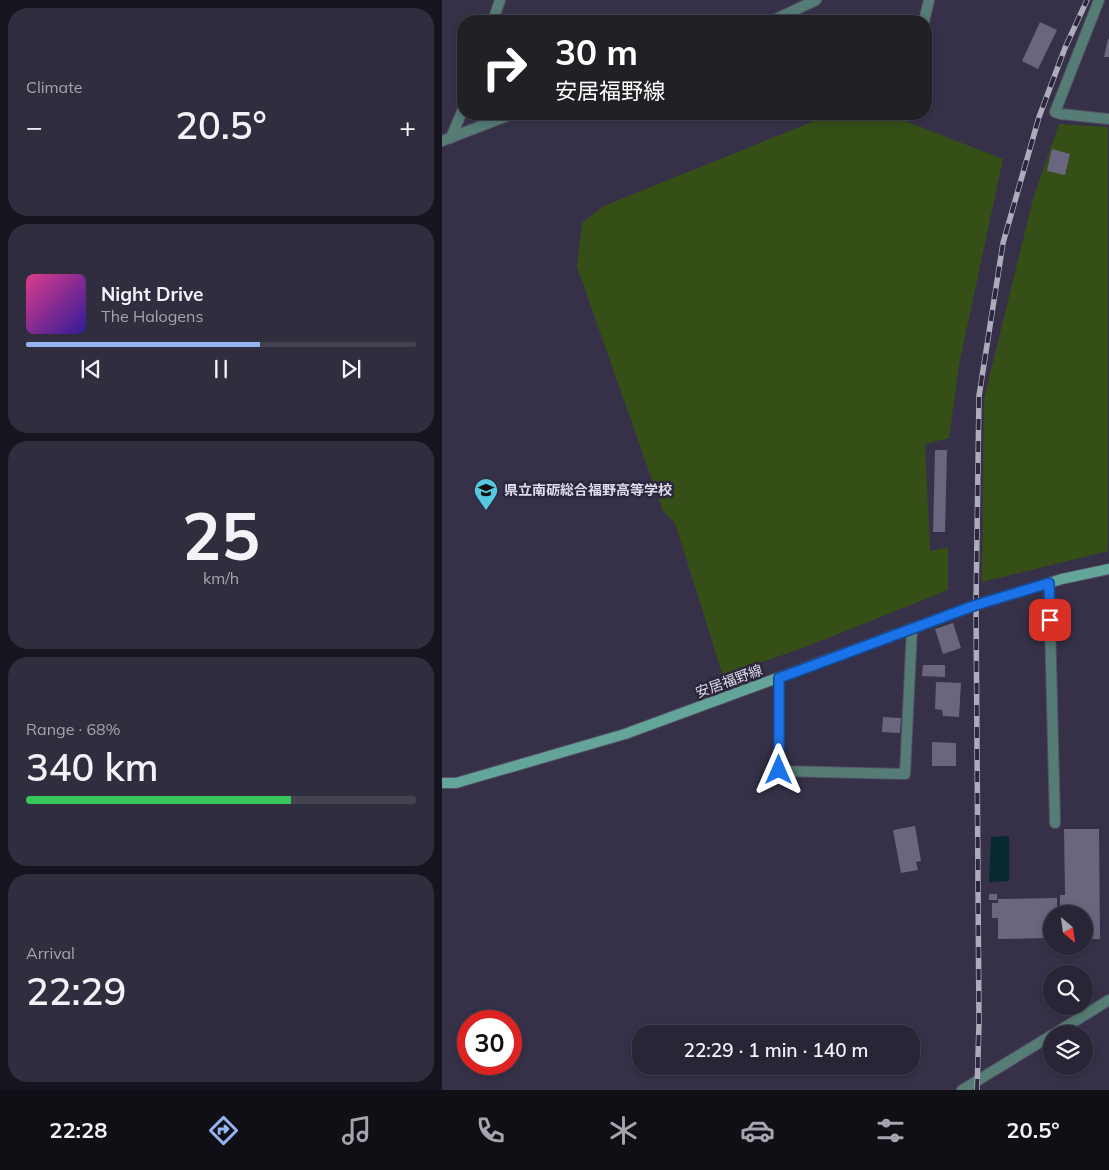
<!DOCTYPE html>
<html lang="en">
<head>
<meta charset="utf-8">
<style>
	body { margin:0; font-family:Mulish,"Noto Sans JP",sans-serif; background:#302d3e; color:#f1f3f6; height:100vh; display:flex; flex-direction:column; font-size:19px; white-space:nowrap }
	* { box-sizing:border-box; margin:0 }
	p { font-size:16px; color:#a5a5ad }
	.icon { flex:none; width:28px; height:28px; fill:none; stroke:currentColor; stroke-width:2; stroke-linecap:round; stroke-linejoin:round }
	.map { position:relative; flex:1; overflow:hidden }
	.panel { display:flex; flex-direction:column; gap:8px; padding:8px; background:#16141e; width:442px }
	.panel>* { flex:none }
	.top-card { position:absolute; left:15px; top:15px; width:475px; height:105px; border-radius:20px; box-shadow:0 2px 8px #0003,0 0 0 1px #444251; background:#202124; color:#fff; overflow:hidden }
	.needle { width:32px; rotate:151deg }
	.fabs { position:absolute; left:601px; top:905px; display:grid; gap:10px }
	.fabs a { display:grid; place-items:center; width:50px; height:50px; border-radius:50%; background:#282536; box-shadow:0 2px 8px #0003,0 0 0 1px #444251; font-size:25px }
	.speed { position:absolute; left:15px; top:1010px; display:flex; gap:10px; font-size:25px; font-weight:700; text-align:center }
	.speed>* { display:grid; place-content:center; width:65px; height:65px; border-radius:50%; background:#282536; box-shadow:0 2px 8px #0003,0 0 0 1px #444251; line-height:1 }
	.speed .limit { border:8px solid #d22; background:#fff; color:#111 }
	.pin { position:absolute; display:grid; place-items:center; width:42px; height:42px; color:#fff; margin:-21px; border-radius:10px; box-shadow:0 2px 8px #0006 }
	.me { position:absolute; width:55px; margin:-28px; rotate:0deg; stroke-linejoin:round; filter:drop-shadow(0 0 4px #0008) }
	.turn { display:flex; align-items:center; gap:18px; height:105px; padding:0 15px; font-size:22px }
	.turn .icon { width:65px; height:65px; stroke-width:2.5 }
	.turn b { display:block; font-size:35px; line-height:42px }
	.big { font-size:38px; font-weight:600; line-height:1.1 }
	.panel .tile { flex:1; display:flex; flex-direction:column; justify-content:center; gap:8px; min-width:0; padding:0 18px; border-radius:20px; background:#302d3e }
	.panel .dial { align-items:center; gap:0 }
	.dial b { font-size:65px; line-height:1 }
	.song { display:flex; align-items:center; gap:15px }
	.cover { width:60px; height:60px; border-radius:8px; background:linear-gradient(135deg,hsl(330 70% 55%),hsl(250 70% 35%)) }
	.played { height:5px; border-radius:2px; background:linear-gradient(90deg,#95b2f1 60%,#444251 60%) }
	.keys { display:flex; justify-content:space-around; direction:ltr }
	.heat { display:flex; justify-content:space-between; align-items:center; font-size:28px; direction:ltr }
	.charge { height:8px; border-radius:4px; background:linear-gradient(90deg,#34c759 68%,#444251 0) }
	.trip { position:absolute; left:190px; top:1025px; width:288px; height:50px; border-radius:20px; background:#282536; box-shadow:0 2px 8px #0003,0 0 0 1px #444251; font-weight:600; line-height:50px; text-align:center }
	.tabs { display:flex; height:80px; justify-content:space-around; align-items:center; background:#100f16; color:#a5a5ad }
	.tabs .icon { width:35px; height:35px }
	.tabs .active { color:#95b2f1 }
	.tabs b { font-size:22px; color:#f1f3f6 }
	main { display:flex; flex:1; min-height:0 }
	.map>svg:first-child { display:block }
	.green { fill:#364f17 }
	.water { fill:#052b30 }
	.building { fill:#6b667f }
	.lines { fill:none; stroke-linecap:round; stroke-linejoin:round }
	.minor-casing { stroke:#545065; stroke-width:12 }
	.secondary-casing { stroke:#545065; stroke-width:12 }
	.minor { stroke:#557d75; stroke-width:10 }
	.secondary { stroke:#63a599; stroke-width:10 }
	.rail-casing { stroke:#aeabbc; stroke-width:5.5 }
	.rail { stroke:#2c273d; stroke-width:4; stroke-dasharray:11; stroke-linecap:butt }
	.route-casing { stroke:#114b97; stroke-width:12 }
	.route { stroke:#1a73e8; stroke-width:9 }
	.labels { text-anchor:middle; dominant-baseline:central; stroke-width:5; stroke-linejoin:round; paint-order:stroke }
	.poi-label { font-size:14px; font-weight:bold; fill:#dedcea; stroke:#2c273d; text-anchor:start }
	.street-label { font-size:14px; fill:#dedcea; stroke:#2c273d }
</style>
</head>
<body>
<main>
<section class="panel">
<div class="tile"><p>Climate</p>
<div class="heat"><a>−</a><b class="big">20.5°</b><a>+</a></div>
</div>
<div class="tile">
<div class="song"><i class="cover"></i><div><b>Night Drive</b><p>The Halogens</p></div></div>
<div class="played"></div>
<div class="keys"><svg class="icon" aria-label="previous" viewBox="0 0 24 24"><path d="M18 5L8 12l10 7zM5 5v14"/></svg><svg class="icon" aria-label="pause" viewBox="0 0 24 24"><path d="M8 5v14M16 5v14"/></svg><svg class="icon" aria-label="next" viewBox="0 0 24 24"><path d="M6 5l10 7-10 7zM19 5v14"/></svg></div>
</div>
<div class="tile dial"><b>25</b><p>km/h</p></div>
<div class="tile"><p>Range · 68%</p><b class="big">340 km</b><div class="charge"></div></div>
<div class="tile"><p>Arrival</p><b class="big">22:29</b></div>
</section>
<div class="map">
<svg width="667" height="1090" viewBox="0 0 667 1090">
	<rect width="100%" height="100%" fill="#363148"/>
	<!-- green -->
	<g class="green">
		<path d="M395,114H445L561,159L517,365L507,438L483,444L488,551L506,547V590L366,646L281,676L233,523L221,511L135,267L140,223L162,206L387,115Z"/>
		<path d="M617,124L666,127V551L540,582L542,399L591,199Z"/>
	</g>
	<!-- water -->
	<path class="water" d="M567,836V881L547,882L549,837Z"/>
	<!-- building -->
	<g class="building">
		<path d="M598,22L615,30L596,69L580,61Z"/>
		<path d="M667,39V57H662L666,39Z"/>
		<path d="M610,149L628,154L623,175L605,171Z"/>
		<path d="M493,450H505L503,532H491Z"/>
		<path d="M511,623L519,648L501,654L493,629Z"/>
		<path d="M481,665H503V677L480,676Z"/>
		<path d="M494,682L519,683L517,717L501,716L500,710L493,709Z"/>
		<path d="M441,717L459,718L458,733L440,732Z"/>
		<path d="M490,742L514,743V766H490Z"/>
		<path d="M473,826L479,861L474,862L476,870L459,873L451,830Z"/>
		<path d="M622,829H657L658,939H642V914H618V895H623Z"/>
		<rect x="547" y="894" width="8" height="6"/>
		<path d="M615,898V914H610V938L556,939V918H550V903H556V899Z"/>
	</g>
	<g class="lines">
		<!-- minor casing -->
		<g class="minor-casing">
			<g id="minor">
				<path d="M657,0L613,112L619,114L667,119"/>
				<path d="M51,21L58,0"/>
				<path d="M330,21L374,0"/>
				<path d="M482,21L487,0"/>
				<path d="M9,138L21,109"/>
				<path d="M0,141L70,114"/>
				<path d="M607,583L613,823"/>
				<path d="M337,678V771L463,774L470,628"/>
				<path d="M612,1034L667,1000"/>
				<path d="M520,1090L610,1035"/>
			</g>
		</g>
		<!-- secondary casing -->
		<g class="secondary-casing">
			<path id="secondary" d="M0,783H14L183,734L534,605L620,579L667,569"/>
		</g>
		<!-- minor -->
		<use href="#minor" class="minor"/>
		<!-- secondary -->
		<use href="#secondary" class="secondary"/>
		<!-- rail casing -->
		<g class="rail-casing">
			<path id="rail" d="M535,1090L537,1023L534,605L537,396L561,243L597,117L623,48L645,0"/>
		</g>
		<!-- rail -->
		<use href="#rail" class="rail"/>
	</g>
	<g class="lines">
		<!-- route casing -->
		<g class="route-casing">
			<path id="route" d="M337,770V678L534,605L607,583L608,620"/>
		</g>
		<!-- route -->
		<use href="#route" class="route"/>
	</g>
	<!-- icons -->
	<defs>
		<g id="school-pin" transform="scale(1.25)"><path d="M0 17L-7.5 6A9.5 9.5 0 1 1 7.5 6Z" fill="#56c9e1" stroke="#2c273d"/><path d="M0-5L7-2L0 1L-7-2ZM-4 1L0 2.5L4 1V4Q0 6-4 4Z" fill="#111"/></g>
	</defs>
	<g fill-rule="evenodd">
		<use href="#school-pin" x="44" y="490"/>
	</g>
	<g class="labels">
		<!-- poi labels -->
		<g class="poi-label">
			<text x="62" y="490">県立南砺総合福野高等学校</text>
		</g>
		<!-- street labels -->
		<g class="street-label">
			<text transform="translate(287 681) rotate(-20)">安居福野線</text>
		</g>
	</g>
</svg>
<div class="fabs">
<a><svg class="needle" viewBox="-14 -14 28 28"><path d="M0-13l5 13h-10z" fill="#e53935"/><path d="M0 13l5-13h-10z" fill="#a5a5ad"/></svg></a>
<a><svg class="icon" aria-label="search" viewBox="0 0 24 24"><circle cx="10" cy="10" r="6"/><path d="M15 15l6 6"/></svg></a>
<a><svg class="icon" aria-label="layers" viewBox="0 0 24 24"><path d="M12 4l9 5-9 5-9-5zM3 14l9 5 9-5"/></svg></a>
</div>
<div class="speed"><div class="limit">30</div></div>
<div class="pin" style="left:608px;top:620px;background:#d93025"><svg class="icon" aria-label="arrive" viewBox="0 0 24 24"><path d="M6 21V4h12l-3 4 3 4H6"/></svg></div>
<svg class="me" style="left:337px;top:770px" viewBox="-20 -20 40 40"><path d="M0-17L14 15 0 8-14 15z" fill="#1a73e8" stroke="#fff" stroke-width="4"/></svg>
<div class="trip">22:29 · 1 min · 140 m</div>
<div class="top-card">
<div class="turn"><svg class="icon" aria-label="right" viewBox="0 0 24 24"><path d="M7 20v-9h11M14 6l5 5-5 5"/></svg><div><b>30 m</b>安居福野線</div></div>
</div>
</div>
</main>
<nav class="tabs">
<b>22:28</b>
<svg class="icon active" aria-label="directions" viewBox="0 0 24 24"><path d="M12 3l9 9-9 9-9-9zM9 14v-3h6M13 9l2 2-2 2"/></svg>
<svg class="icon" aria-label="music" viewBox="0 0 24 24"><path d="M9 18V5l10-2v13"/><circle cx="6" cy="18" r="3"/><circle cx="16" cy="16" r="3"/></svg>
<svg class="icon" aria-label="phone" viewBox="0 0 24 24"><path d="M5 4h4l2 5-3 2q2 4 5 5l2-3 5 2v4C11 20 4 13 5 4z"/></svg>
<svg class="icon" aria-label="climate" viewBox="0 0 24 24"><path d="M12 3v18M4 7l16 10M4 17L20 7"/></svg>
<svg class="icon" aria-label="car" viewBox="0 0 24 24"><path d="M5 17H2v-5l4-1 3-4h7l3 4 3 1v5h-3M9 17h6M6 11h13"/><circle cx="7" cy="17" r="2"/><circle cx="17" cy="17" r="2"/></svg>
<svg class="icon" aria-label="filters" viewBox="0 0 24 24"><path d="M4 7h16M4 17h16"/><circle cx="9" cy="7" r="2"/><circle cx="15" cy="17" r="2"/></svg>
<b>20.5°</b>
</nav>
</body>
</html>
